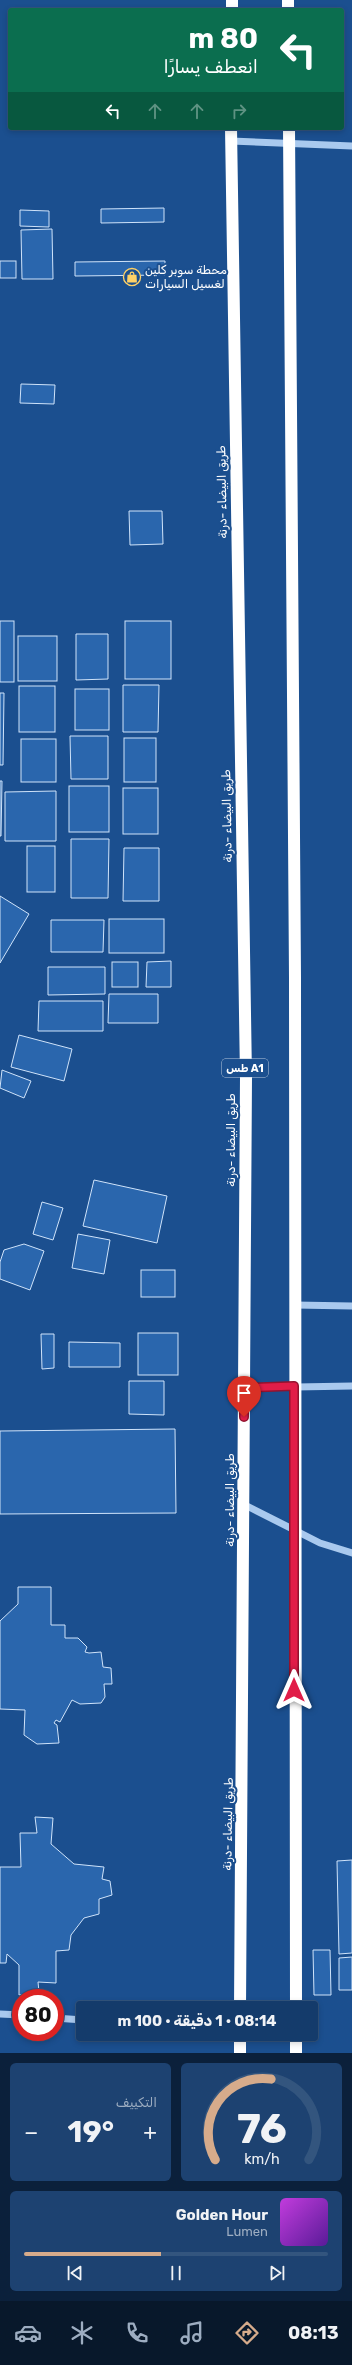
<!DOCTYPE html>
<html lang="ar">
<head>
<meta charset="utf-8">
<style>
	body { margin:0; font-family:Rubik,Vazirmatn,sans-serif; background:#1d4271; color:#f1f3f6; direction:rtl; height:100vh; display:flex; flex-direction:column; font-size:15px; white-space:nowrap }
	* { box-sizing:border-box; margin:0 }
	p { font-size:13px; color:#9dadc1 }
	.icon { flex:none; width:22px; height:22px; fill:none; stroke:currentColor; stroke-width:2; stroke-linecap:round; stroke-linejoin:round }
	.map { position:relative; height:2053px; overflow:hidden; direction:ltr }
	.drawer { display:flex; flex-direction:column; gap:10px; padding:10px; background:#0b203b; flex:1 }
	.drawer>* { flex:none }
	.top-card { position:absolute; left:8px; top:8px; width:336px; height:122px; border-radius:4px; box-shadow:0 2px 6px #0003,0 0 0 1px #33557e; direction:rtl; background:#0b6e4f; color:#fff; overflow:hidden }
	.speed { position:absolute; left:12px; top:1989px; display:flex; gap:8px; font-size:20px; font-weight:700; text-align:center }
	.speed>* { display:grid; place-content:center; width:52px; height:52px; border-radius:50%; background:#143b6b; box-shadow:0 2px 6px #0003,0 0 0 1px #33557e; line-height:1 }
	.speed .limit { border:6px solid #d22; background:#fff; color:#111 }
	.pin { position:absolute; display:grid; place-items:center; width:34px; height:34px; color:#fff; margin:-41px -17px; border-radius:50% 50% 50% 0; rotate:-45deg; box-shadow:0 0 4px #0007 }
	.pin .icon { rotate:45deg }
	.me { position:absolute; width:44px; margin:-22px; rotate:0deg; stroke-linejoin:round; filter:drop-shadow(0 0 3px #0008) }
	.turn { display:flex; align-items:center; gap:14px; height:84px; padding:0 20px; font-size:18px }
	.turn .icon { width:52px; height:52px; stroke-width:2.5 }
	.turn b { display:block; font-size:28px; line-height:34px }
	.lanes { display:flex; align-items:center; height:38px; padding:0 20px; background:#0003; justify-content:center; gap:20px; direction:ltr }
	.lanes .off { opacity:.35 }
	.big { font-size:30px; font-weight:700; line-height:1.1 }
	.drawer .widget { flex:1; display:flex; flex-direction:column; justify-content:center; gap:6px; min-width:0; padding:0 14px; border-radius:6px; background:#1d4271 }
	.drawer .dial { align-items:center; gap:0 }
	.dial svg { height:104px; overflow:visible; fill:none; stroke:#33557e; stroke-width:7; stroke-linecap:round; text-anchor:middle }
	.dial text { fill:#f1f3f6; stroke:none }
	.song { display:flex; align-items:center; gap:12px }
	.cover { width:48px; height:48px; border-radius:6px; background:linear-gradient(135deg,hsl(290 70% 55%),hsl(270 70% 35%)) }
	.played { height:4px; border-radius:2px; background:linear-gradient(90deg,#d6ab8b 45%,#33557e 45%) }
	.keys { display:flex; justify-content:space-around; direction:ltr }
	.heat { display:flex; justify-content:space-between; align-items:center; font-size:22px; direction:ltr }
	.drawer .tiles { flex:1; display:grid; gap:10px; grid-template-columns:1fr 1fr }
	.widget:last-child { grid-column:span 2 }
	.trip { position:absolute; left:76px; top:2001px; width:242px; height:40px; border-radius:4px; background:#143b6b; box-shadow:0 2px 6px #0003,0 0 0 1px #33557e; font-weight:700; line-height:40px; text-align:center; direction:rtl }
	.dock { display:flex; height:64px; justify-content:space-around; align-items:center; background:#08182b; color:#9dadc1 }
	.dock .icon { width:28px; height:28px }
	.dock .current { color:#d6ab8b }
	.dock b { font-size:18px; color:#f1f3f6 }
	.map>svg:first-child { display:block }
	.building { fill:#2a66ad; stroke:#cfe3fa }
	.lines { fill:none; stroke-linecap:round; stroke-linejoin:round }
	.minor { stroke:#a9c9ee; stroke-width:7 }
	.highway { stroke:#fff; stroke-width:12 }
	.route-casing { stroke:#92132f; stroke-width:10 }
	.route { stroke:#e11d48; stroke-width:7 }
	.labels { text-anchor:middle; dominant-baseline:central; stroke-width:4; stroke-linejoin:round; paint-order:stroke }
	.shield { fill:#1b4f8f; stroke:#bbcadd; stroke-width:1 }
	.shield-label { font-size:11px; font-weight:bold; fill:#fff }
	.poi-label { font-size:12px; fill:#fff; stroke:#1b4f8f; text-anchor:start }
	.street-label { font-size:12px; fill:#fff; stroke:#1b4f8f }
</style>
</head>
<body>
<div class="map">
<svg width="352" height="2053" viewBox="0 0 352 2053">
	<rect width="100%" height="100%" fill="#1b4f8f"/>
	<!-- building -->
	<g class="building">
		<path d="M164,208V222L101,223V209Z"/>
		<path d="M20,210L49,211V227L20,226Z"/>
		<path d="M52,229L53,279H22L21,230Z"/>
		<rect x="0" y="261" width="16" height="17"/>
		<path d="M165,261V275L75,276V262Z"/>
		<path d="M21,384L55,385L54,404L20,403Z"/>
		<path d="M129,511H162L163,544L130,545Z"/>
		<rect x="0" y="621" width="14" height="61"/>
		<rect x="125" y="621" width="46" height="58"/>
		<path d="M76,634H108V679L76,680Z"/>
		<rect x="18" y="636" width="39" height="45"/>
		<path d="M123,685H159L158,732H123Z"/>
		<rect x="19" y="686" width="36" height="46"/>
		<rect x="75" y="689" width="34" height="41"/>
		<path d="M0,693H4L3,765H0Z"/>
		<path d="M70,736H108V779H71Z"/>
		<rect x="124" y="738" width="32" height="44"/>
		<rect x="21" y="739" width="35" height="43"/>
		<path d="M0,781H2L1,836H0Z"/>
		<rect x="69" y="786" width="40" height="46"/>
		<rect x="123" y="788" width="35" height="46"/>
		<path d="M56,791V841H5V792Z"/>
		<path d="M71,839H109L108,898H71Z"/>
		<rect x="27" y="846" width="28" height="46"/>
		<path d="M124,848H159V901H123Z"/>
		<path d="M0,896L29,914L0,963Z"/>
		<rect x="109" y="919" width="55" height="34"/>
		<path d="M51,920H104L103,952H51Z"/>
		<path d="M171,961V987H146L147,962Z"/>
		<rect x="112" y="962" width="26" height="25"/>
		<path d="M48,967H105V994L48,995Z"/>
		<path d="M109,994H158V1023H108Z"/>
		<path d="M39,1001H103V1031H38Z"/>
		<path d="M19,1035L72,1049L64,1081L11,1067Z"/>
		<path d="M2,1070L31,1081L24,1098L0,1088Z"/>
		<path d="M94,1180L167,1196L157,1243L83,1226Z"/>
		<path d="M42,1202L63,1208L53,1240L33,1234Z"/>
		<path d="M78,1234L110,1240L104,1274L72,1268Z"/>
		<path d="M24,1244L44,1251L30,1290L0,1279V1262L4,1250Z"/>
		<rect x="141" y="1270" width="34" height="27"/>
		<rect x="138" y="1333" width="40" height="42"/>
		<path d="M41,1334H54V1368L42,1369Z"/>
		<path d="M69,1342L120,1343V1367H69Z"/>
		<path d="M129,1381H164V1415L129,1414Z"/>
		<path d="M175,1429L176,1513L0,1514V1431Z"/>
		<path d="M18,1587H51V1625H65V1638H78L87,1647L85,1652L89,1653L101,1652L103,1667L111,1668L112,1684H104L105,1697L101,1703L80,1704L72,1700L60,1722L56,1720L54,1723L57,1725L59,1743L37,1744L24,1735L25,1710L0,1709V1621L18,1604Z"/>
		<path d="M35,1817L53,1818L51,1844L74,1864L104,1867L102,1879L110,1881L112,1895L99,1899V1914L84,1918L71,1935L69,1950L56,1951V1983L38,1982L39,1992L19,1995V1965L7,1954L6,1963H0V1867H21L20,1833H37Z"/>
		<path d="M352,1860V1953L339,1954L337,1861Z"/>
		<path d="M313,1950H330L331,1995H314Z"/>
		<path d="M352,1957V1990H339V1958Z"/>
	</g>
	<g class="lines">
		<!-- minor -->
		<g class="minor">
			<path d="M231,141L352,146"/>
			<path d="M295,1305L352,1306"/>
			<path d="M244,1388L352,1386"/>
			<path d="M245,1505L320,1543L352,1553"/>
			<path d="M0,2014L21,2015"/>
			<path d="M55,2018L83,2020"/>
		</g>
		<!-- highway -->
		<g class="highway">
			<path d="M288,0V10"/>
			<path d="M232,10V0"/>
			<path d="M231,128L246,1077L240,2008"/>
			<path d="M289,128L295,977L296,2008"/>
			<path d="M240,2034V2053"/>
			<path d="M296,2034V2053"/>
		</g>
	</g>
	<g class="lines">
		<!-- route casing -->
		<g class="route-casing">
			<path id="route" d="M244,1417V1388L294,1386V1690"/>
		</g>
		<!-- route -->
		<use href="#route" class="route"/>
	</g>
	<!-- icons -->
	<defs>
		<g id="shop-ring" transform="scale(0.9)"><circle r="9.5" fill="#1b4f8f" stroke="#ffd166" stroke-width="1.5"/><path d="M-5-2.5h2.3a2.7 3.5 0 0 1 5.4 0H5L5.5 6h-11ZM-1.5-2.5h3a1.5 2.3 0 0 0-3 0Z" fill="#ffd166"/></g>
	</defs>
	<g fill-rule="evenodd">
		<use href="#shop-ring" x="132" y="277"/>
	</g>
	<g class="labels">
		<!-- shield labels -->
		<rect class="shield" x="222" y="1059" width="46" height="18" rx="3"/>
		<g class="shield-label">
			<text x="245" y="1068">طس A1</text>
		</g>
		<!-- poi labels -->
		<g class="poi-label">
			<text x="145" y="270">محطة سوبر كلين<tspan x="145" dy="14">لغسيل السيارات</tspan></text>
		</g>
		<!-- street labels -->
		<g class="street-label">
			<text transform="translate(222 492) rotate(-91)">طريق البيضاء -درنة</text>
			<text transform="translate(227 816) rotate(-91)">طريق البيضاء -درنة</text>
			<text transform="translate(231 1140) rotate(-90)">طريق البيضاء -درنة</text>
			<text transform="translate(230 1500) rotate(-90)">طريق البيضاء -درنة</text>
			<text transform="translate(228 1824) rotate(-89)">طريق البيضاء -درنة</text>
		</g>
	</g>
</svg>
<div class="speed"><div class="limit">80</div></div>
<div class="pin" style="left:244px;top:1417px;background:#d93025"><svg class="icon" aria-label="arrive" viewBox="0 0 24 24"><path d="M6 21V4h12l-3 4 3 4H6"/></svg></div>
<svg class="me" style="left:294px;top:1690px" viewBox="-20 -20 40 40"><path d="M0-17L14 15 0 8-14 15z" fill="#e11d48" stroke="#fff" stroke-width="4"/></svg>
<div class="trip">08:14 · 1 دقيقة · 100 m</div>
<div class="top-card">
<div class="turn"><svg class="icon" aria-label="left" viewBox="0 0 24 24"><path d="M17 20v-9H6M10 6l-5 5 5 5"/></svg><div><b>80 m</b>انعطف يسارًا</div></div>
<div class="lanes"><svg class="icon" aria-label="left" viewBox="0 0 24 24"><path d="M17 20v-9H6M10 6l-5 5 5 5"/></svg><svg class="icon off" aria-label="ahead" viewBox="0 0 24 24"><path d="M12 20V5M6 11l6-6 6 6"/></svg><svg class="icon off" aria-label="ahead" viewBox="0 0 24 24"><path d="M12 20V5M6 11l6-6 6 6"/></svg><svg class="icon off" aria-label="right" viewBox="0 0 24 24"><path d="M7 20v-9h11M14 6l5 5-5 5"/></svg></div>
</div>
</div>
<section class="drawer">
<div class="tiles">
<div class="widget dial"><svg viewBox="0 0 100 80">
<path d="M14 69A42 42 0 1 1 86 69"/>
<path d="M14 69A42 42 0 0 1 57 7" stroke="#d6ab8b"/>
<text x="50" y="56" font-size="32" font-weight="700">76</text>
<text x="50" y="72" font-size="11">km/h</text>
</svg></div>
<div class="widget"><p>التكييف</p>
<div class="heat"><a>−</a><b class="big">19°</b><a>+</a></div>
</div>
<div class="widget">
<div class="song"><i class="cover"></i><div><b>Golden Hour</b><p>Lumen</p></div></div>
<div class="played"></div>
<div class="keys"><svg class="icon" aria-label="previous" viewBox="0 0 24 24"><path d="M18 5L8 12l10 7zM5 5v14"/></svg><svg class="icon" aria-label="pause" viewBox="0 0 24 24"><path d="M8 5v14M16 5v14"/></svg><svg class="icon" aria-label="next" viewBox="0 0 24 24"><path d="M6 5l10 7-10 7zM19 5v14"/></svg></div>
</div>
</div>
</section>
<nav class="dock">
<b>08:13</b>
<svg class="icon current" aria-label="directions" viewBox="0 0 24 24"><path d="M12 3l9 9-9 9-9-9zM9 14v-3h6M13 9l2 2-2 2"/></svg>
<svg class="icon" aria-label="music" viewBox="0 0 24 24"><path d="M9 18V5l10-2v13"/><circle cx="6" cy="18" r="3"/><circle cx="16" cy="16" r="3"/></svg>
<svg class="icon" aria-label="phone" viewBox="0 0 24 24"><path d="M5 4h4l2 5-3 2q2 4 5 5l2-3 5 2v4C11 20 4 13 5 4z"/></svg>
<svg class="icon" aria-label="climate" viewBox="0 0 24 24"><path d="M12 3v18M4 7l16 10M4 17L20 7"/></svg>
<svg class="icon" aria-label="car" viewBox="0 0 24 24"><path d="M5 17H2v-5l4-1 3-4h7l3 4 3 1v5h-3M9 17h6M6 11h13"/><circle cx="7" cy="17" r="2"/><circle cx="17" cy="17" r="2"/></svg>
</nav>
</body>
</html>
